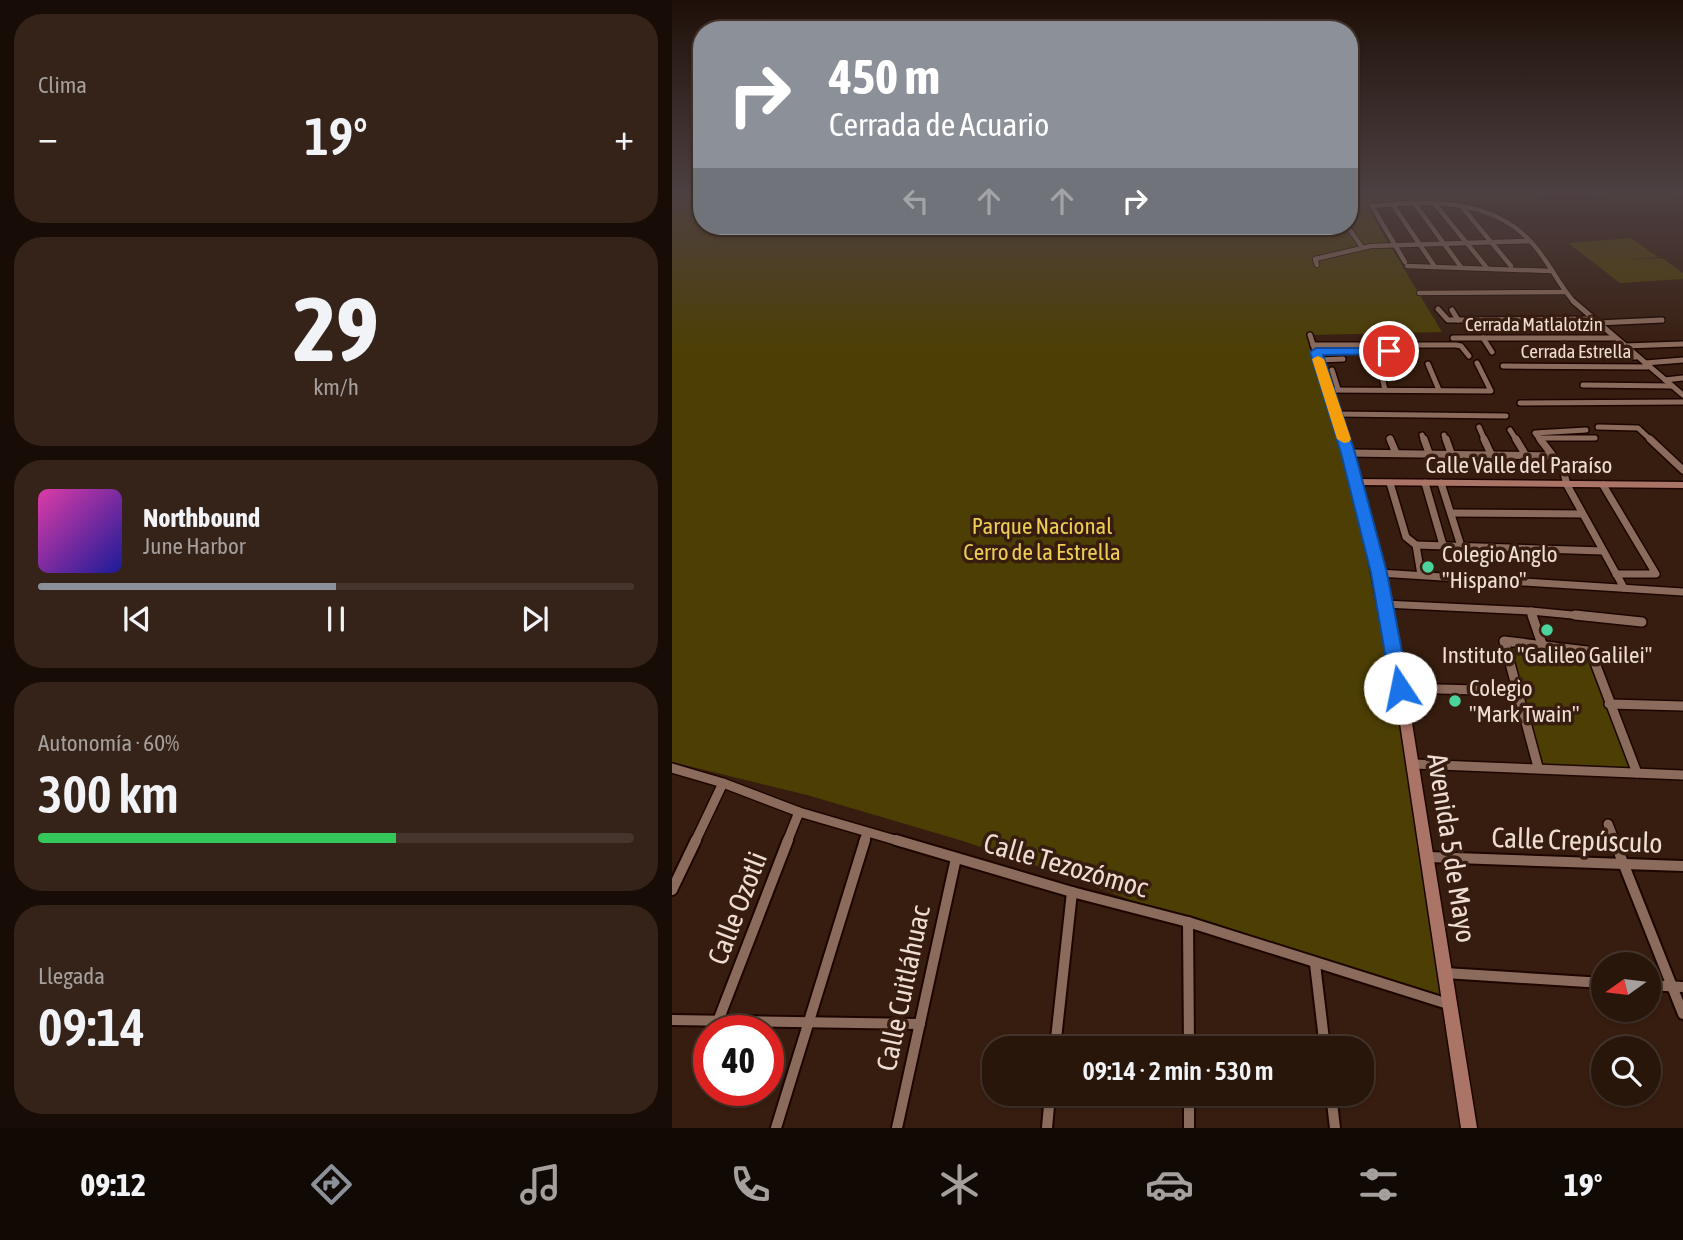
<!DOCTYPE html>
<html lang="es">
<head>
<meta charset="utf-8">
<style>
	body { margin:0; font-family:"Asap Condensed",sans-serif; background:#352319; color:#f1f3f6; height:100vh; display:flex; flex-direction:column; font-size:26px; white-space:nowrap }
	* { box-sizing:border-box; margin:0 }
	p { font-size:23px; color:#a59f9d }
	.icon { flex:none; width:38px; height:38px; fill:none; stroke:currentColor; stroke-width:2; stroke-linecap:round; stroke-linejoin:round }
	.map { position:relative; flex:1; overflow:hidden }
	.sheet { display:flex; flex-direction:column; gap:14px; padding:14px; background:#170c06; width:672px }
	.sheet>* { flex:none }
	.top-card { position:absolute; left:21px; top:21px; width:665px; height:214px; border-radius:28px; box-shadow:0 2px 5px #0004,0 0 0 2px #45352c; background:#8c9099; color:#fff; overflow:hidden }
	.needle { width:46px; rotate:256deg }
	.buttons { position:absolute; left:919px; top:952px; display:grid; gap:14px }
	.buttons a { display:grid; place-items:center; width:70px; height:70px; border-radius:50%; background:#29160b; box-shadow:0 2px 5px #0004,0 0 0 2px #45352c; font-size:35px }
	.speed { position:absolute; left:21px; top:1015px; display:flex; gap:14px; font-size:35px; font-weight:700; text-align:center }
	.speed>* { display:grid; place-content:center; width:91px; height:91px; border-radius:50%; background:#29160b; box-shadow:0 2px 5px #0004,0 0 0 2px #45352c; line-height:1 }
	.speed .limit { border:10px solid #d22; background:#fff; color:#111 }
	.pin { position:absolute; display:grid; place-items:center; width:60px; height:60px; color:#fff; margin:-30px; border:4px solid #fff; border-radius:50%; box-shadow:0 2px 7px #0007 }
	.me { position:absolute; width:77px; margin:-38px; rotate:349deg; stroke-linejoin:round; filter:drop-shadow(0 0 5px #0008) }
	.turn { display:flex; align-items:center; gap:24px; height:147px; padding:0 21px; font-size:32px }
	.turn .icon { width:91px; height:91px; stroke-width:2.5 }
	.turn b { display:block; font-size:49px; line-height:60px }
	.lanes { display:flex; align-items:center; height:66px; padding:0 21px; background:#0003; justify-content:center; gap:35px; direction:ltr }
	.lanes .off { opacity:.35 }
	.big { font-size:52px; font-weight:600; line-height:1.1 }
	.sheet .tile { flex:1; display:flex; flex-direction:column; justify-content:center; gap:10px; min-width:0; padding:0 24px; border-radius:28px; background:#352319 }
	.sheet .dial { align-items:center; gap:0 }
	.dial b { font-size:91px; line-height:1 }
	.song { display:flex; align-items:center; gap:21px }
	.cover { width:84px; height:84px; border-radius:10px; background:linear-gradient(135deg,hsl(320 70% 55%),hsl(240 70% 35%)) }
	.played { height:7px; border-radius:4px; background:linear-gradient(90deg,#8c9099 50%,#45352c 50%) }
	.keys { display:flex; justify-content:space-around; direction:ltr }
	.heat { display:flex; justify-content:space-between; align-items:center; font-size:38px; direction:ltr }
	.charge { height:10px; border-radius:5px; background:linear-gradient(90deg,#34c759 60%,#45352c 0) }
	.trip { position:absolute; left:310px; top:1036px; width:392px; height:70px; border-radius:28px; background:#29160b; box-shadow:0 2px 5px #0004,0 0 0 2px #45352c; font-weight:600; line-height:70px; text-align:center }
	.dock { display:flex; height:112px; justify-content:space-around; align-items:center; background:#100904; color:#a59f9d }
	.dock .icon { width:49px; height:49px }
	.dock .selected { color:#8c9099 }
	.dock b { font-size:32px; color:#f1f3f6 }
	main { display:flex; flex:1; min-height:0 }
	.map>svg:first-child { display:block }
	.green { fill:#4d3f04 }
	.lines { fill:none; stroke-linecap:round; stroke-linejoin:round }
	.street-far4-casing { stroke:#1d0600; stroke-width:6 }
	.street-far3-casing { stroke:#1d0600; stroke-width:8 }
	.street-far2-casing { stroke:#1d0600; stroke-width:10 }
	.street-far1-casing { stroke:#1d0600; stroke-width:12 }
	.street-casing { stroke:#1d0600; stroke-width:14 }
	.secondary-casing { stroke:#1d0600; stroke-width:3 }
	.street-far4 { stroke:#8b6c5c; stroke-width:4.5 }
	.street-far3 { stroke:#8b6c5c; stroke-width:5 }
	.street-far2 { stroke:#8b6c5c; stroke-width:7 }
	.street-far1 { stroke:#8b6c5c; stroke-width:9 }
	.street { stroke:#8b6c5c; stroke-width:10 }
	.secondary { fill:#aa7467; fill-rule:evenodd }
	.route { fill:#1a73e8; stroke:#114b97; stroke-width:2 }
	.slow { fill:#f59e0b }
	.poi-dot { fill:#4ad49c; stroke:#371d0f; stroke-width:2.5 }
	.labels { text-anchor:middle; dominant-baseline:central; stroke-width:7; stroke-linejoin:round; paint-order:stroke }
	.far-street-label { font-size:19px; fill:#efddd4; stroke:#371d0f }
	.street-label { font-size:23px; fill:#efddd4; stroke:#371d0f }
	.park-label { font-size:23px; fill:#edcd54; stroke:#371d0f }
	.poi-label { font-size:23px; fill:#efddd4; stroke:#371d0f; text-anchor:start }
	.near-street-label { font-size:28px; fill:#efddd4; stroke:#371d0f }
</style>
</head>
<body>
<main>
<section class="sheet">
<div class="tile"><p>Clima</p>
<div class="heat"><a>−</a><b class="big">19°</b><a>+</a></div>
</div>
<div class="tile dial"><b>29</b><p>km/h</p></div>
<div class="tile">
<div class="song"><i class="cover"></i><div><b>Northbound</b><p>June Harbor</p></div></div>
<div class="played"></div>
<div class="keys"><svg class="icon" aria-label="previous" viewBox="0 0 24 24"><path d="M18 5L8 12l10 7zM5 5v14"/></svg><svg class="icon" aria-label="pause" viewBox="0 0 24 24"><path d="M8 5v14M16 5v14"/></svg><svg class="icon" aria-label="next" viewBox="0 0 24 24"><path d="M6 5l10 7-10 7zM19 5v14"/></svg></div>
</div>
<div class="tile"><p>Autonomía · 60%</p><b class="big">300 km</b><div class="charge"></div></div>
<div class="tile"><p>Llegada</p><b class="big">09:14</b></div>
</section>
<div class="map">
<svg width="1011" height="1128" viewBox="0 0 1011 1128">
	<rect width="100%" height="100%" fill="#371d0f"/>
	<!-- green -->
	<g class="green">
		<path d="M0,193H30V226H677V193H1011V197L978,200L892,196L839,200L773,198L765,203L698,205L695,207L770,332L637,335L706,573L774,1000L516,922L403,879L291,841L135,795L0,762Z"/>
		<path d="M959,238L986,257L954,260L990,258L1011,273V279L948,283L896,243Z"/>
		<path d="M834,643L914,652L959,769L871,765Z"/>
	</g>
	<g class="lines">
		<!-- street-far4 casing -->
		<g class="street-far4-casing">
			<g id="street-far4">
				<path d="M743,204L789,267"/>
				<path d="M763,204L815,268"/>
				<path d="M721,205L763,267"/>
				<path d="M790,207L839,266"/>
				<path d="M675,226L690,247"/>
				<path d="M651,231L677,228"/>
				<path d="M733,262L700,206C753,200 819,198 858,241C876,259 885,283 902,302"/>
				<path d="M645,265L643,259L699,246L858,241"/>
				<path d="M735,266L879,271"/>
				<path d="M747,293L893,292"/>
			</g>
		</g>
		<!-- street-far3 casing -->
		<g class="street-far3-casing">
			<g id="street-far3">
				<path d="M901,301L1011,395"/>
				<path d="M766,309L776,320L921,319"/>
				<path d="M780,310L786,320"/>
				<path d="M925,323L990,320"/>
				<path d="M638,335L672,441"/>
				<path d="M781,338H942"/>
				<path d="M811,338L820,352"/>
				<path d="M641,345H784L789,346L797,356"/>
				<path d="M952,346L1011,344"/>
				<path d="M644,352L717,351"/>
				<path d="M901,356L964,357"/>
				<path d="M646,360L671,359"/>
				<path d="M707,363L713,390"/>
				<path d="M973,363L1011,360"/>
				<path d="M756,364L767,390"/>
				<path d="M831,366L976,367"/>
				<path d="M660,370L666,389"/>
				<path d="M993,380L1011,378"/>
				<path d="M911,385L1000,386"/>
				<path d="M656,390L819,391L805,363"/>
				<path d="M848,403L1011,402"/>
				<path d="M664,414L834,416"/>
				<path d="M807,427L813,441"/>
				<path d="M926,427L966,428L980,441"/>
				<path d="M838,430L845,441"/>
				<path d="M750,435L752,441"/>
				<path d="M772,435L774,441"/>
				<path d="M718,438L719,441"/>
				<path d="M867,438H923"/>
				<path d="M869,441L863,433L914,430"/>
			</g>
		</g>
		<!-- street-far2 casing -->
		<g class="street-far2-casing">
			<g id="street-far2">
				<path d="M671,439L683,482"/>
				<path d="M718,439L724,453"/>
				<path d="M752,439L757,453"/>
				<path d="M774,439L779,453"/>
				<path d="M812,439L819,454"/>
				<path d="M844,439L853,454"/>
				<path d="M868,439L891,469L895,485L952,588"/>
				<path d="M978,439L1011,470"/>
				<path d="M676,453L880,456"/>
				<path d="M718,483L734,537L744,545L749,575"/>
				<path d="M753,483L771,545"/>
				<path d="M769,483L789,546"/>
				<path d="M931,485L984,574H944"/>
				<path d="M779,513L910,514"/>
				<path d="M744,545L931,551"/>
				<path d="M707,573L1011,592"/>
				<path d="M712,604L859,611L921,617"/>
				<path d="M859,611L861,617"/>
			</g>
		</g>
		<!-- street-far1 casing -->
		<g class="street-far1-casing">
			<g id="street-far1">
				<path d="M860,615L870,644"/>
				<path d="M903,615L970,622"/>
				<path d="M728,688L844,691"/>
				<path d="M937,704L1011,706"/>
				<path d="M742,764L1011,775"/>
				<path d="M866,767L832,641L915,651L920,655L965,773"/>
				<path d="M0,768L51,783L127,812L230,842"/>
				<path d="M936,824L943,842"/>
				<path d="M23,842L51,783"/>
				<path d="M115,842L127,812"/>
				<path d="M192,842L195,833"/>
			</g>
		</g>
		<!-- street casing -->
		<g class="street-casing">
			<g id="street">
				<path d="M224,840L400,892L516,922L776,1004"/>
				<path d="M942,840L1011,1014"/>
				<path d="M756,857L1011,866"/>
				<path d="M0,890L24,840"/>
				<path d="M516,922L517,1048"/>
				<path d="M643,964L653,1048"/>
				<path d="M773,973L931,983"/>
				<path d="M976,985L1011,987"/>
				<path d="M0,1020L248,1024"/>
				<path d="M46,1021L116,840"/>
				<path d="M383,1048L400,892"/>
				<path d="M517,1094V1128"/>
				<path d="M659,1094L663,1128"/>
				<path d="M104,1128L193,840"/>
				<path d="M225,1128L284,858"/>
				<path d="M375,1128L378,1094"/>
			</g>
		</g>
		<!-- secondary casing -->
		<g class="secondary-casing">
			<path id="secondary" d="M683,479L1011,482V488L688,485L707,562L740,723L805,1128H789L728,723L697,562L679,482Z"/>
		</g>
		<!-- street-far4 -->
		<use href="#street-far4" class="street-far4"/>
		<!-- street-far3 -->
		<use href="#street-far3" class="street-far3"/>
		<!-- street-far2 -->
		<use href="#street-far2" class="street-far2"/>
		<!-- street-far1 -->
		<use href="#street-far1" class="street-far1"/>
		<!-- street -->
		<use href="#street" class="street"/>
		<!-- secondary -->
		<use href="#secondary" class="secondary"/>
	</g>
	<!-- sky -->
	<linearGradient id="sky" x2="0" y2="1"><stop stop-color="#1e1008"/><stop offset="0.55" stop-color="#4d4042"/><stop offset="1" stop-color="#4d4042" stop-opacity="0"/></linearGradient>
	<rect width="1011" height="351" fill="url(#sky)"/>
	<!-- route -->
	<path class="route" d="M717,348L723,351L721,354L651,355L683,453L715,573L737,688L734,693L728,695L721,693L719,688L699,573L669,453L638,352L644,348Z"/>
	<!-- slow -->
	<path class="slow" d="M646,356L652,359L679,439L677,442L672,443L665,439L640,359Z"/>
	<!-- markers -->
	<g class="poi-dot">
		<circle cx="756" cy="567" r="7"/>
		<circle cx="875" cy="630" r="7"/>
		<circle cx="783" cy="701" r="7"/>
	</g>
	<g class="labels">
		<!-- far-street labels -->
		<g class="far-street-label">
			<text x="862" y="324">Cerrada Matlalotzin</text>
			<text x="904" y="351">Cerrada Estrella</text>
		</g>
		<!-- street labels -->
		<g class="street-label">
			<text x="847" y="465">Calle Valle del Paraíso</text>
		</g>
		<!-- park labels -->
		<g class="park-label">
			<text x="370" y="526">Parque Nacional<tspan x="370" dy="26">Cerro de la Estrella</tspan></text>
		</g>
		<!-- poi labels -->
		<g class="poi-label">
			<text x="770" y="554">Colegio Anglo<tspan x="770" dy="26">"Hispano"</tspan></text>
			<text x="875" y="655" text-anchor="middle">Instituto "Galileo Galilei"</text>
			<text x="797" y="688">Colegio<tspan x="797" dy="26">"Mark Twain"</tspan></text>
		</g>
		<!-- near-street labels -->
		<g class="near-street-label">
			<text transform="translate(905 840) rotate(2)">Calle Crepúsculo</text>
			<text transform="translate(780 848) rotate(81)">Avenida 5 de Mayo</text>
			<text transform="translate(394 865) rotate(16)">Calle Tezozómoc</text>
			<text transform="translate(65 908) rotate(-69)">Calle Ozotli</text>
			<text transform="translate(231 988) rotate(-78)">Calle Cuitláhuac</text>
		</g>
	</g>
</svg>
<div class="buttons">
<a><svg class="needle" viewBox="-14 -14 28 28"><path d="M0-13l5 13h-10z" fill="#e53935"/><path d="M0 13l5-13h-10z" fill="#a59f9d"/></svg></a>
<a><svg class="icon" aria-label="search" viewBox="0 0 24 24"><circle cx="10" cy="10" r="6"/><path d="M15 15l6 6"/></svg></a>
</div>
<div class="speed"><div class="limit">40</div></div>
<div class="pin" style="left:717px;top:351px;background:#d93025"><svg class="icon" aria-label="arrive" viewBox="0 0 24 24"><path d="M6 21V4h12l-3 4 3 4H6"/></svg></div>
<svg class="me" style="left:728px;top:688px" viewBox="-20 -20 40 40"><circle r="19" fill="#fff"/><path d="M0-13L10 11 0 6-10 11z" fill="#1a73e8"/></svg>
<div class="trip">09:14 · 2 min · 530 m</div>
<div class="top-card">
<div class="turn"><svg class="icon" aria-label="right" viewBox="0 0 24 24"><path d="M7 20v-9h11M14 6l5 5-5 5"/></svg><div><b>450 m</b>Cerrada de Acuario</div></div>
<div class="lanes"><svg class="icon off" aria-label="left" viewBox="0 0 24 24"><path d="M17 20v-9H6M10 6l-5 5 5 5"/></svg><svg class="icon off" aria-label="ahead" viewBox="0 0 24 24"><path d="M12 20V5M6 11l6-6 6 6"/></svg><svg class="icon off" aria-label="ahead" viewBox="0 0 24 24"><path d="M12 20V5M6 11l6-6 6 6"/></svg><svg class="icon" aria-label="right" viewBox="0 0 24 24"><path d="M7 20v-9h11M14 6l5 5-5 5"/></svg></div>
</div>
</div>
</main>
<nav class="dock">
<b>09:12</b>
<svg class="icon selected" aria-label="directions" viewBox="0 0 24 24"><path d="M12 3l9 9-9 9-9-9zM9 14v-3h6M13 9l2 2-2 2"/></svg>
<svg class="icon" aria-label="music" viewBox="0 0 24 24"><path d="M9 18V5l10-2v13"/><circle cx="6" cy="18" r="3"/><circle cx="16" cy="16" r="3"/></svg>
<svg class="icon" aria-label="phone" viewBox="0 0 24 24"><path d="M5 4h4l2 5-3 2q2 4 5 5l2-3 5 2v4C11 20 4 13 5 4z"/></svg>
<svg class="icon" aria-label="climate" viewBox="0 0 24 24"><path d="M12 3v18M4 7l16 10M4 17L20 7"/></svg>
<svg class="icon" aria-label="car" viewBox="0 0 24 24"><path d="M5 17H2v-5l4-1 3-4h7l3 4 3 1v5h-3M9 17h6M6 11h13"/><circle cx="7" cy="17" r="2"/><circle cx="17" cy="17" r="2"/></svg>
<svg class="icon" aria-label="filters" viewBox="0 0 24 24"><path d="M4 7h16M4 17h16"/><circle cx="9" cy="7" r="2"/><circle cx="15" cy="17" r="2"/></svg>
<b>19°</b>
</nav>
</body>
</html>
